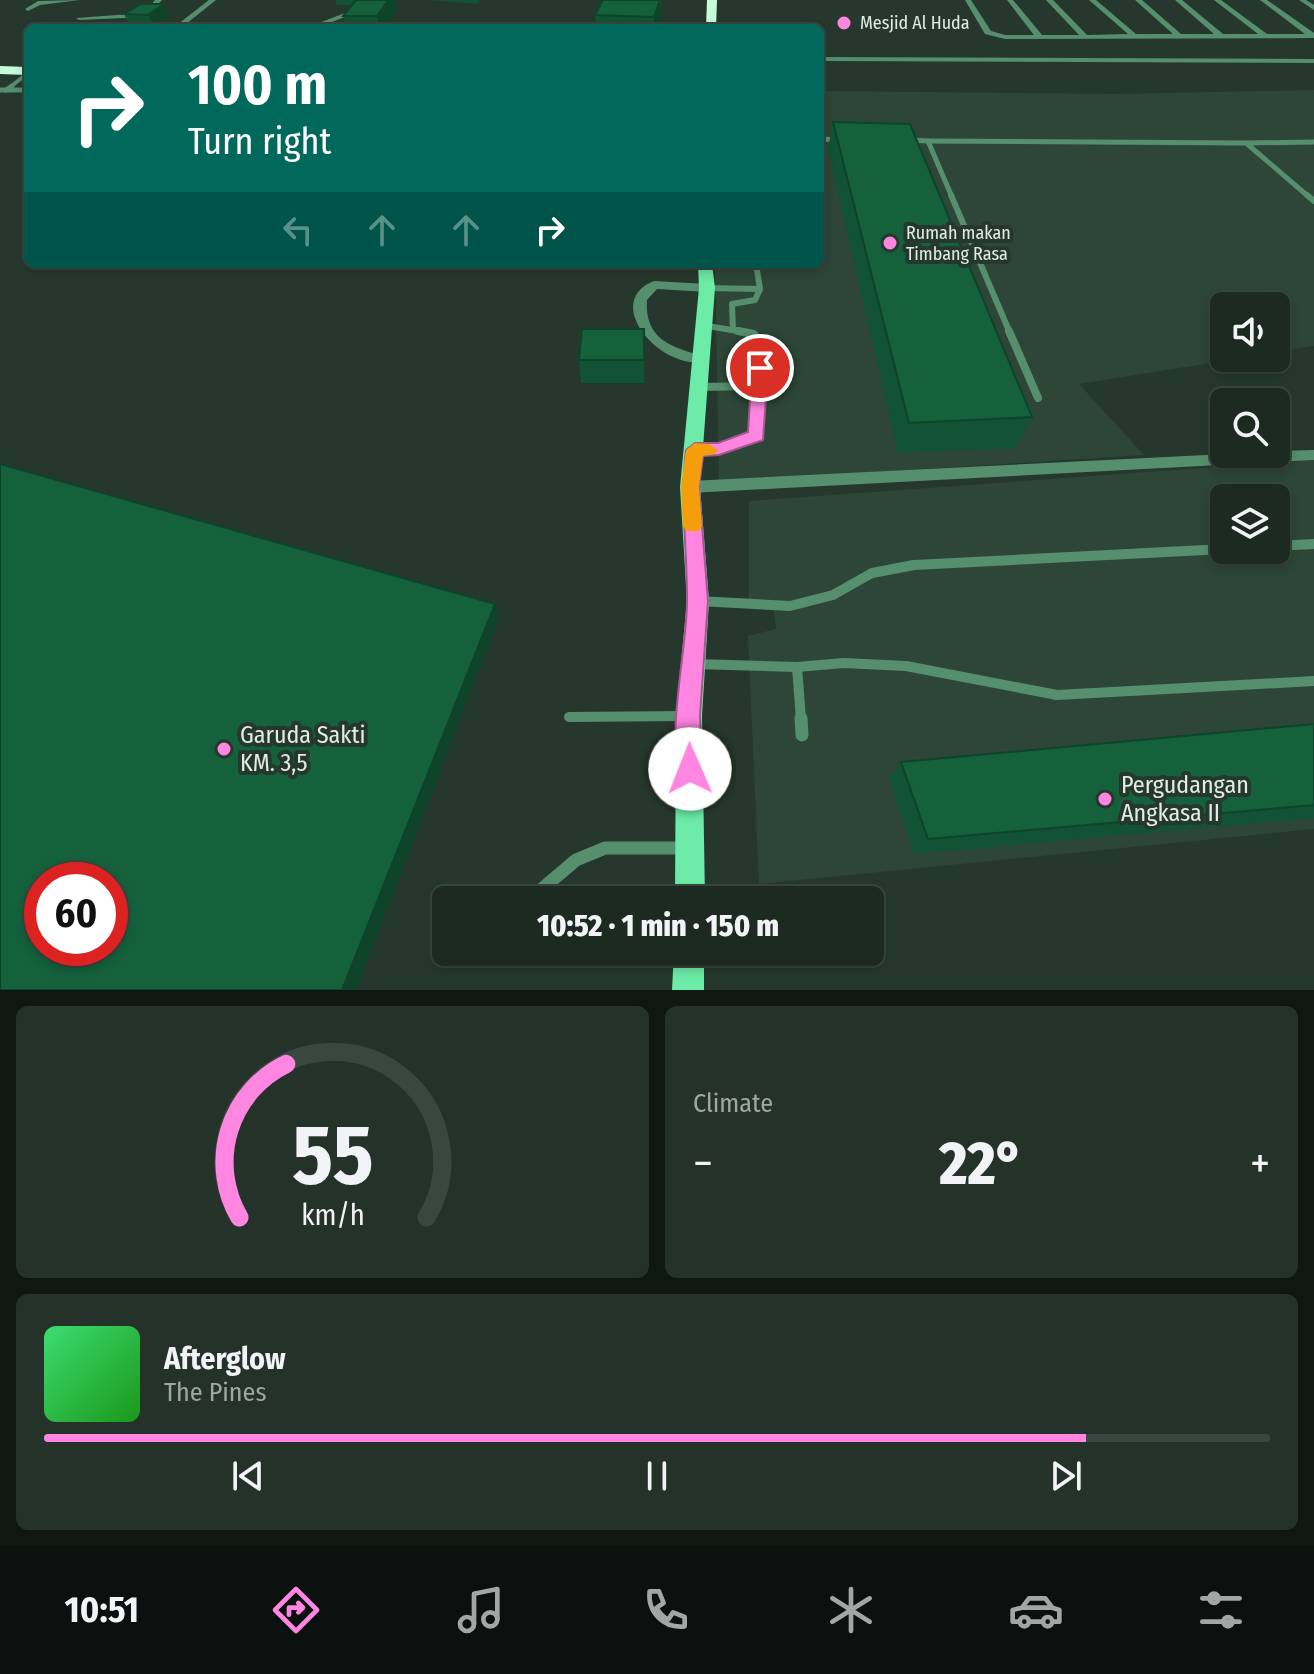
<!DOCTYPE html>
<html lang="en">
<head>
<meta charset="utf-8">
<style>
	body { margin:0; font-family:"Fira Sans Condensed",sans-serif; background:#25322a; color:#f1f3f6; height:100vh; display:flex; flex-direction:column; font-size:30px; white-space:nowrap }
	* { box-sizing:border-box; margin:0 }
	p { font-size:26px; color:#a0a7a5 }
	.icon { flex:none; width:44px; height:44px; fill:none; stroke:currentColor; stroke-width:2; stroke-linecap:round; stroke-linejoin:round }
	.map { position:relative; height:990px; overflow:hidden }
	.sheet { display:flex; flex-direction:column; gap:16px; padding:16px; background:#0f1713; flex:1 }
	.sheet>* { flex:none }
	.banner { position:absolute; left:24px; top:24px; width:800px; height:244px; border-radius:12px; box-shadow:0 4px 12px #0003,0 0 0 2px #3a4640; background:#00695c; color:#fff; overflow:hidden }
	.tools { position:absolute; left:1210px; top:292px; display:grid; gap:16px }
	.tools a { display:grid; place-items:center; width:80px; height:80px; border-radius:12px; background:#1c2a22; box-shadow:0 4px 12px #0003,0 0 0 2px #3a4640; font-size:40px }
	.speed { position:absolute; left:24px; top:862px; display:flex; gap:16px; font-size:40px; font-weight:700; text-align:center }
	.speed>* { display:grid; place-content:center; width:104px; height:104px; border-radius:50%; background:#1c2a22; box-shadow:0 4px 12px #0003,0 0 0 2px #3a4640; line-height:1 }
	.speed .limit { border:12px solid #d22; background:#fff; color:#111 }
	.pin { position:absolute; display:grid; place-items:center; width:68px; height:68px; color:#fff; margin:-34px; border:4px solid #fff; border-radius:50%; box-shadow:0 2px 8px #0007 }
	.me { position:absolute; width:88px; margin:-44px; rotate:359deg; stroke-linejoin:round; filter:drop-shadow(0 0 6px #0008) }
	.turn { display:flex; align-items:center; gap:28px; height:168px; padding:0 32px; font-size:36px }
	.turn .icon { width:104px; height:104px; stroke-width:2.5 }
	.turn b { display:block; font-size:56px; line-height:68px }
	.lanes { display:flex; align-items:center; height:76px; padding:0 32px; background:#0003; justify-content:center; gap:40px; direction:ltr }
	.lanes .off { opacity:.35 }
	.big { font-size:60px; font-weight:800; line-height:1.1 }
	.sheet .tile { flex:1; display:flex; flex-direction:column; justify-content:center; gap:12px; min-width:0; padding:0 28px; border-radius:12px; background:#25322a }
	.sheet .dial { align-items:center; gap:0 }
	.dial svg { height:208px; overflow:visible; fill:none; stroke:#3a4640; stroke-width:7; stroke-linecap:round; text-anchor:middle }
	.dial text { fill:#f1f3f6; stroke:none }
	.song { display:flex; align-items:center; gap:24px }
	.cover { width:96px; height:96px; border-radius:12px; background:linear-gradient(135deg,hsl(140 70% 55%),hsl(120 70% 35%)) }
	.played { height:8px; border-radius:4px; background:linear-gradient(90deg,#fe86e0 85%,#3a4640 85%) }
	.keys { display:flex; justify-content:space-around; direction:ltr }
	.heat { display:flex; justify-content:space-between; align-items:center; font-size:44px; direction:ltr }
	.sheet .tiles { flex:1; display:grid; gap:16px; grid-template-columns:1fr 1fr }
	.tile:last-child { grid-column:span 2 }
	.trip { position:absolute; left:432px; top:886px; width:452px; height:80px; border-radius:12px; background:#1c2a22; box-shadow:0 4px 12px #0003,0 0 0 2px #3a4640; font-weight:800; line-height:80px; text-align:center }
	.menu { display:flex; height:128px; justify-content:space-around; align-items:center; background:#0b110e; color:#a0a7a5 }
	.menu .icon { width:56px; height:56px }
	.menu .current { color:#fe86e0 }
	.menu b { font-size:36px; color:#f1f3f6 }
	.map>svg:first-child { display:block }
	.built { fill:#2d4637; fill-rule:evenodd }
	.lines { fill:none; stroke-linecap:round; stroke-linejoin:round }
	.lane-far5 { stroke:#568f6e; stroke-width:4 }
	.lane-far4 { stroke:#568f6e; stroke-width:5 }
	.lane-far3 { stroke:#568f6e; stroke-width:6 }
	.lane-far2 { stroke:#568f6e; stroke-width:8 }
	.lane-far1 { stroke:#568f6e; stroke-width:10 }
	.lane { stroke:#568f6e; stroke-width:13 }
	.street { fill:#568f6e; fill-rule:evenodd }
	.primary { fill:#6ceca6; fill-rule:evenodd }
	.highway { fill:#c6fcda; fill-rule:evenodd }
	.wall { fill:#115334 }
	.shaded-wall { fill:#0e442a }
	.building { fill:#14613c; stroke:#0e442a; stroke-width:2; fill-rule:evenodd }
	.route { fill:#fe86e0; stroke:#a55792; stroke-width:2 }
	.slow { fill:#f59e0b }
	.poi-dot { fill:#fe86e0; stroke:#26382d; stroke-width:3 }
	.labels { text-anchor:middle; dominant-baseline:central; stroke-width:8; stroke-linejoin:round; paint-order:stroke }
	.far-poi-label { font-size:18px; fill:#e1ece5; stroke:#26382d; text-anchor:start }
	.near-poi-label { font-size:24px; fill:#e1ece5; stroke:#26382d; text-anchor:start }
</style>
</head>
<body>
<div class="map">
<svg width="1314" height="990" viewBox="0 0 1314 990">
	<rect width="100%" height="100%" fill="#26382d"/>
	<!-- built -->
	<g class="built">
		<path d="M1314,90V346L1276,352V306H1224V358H1241L1079,384L1144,455L719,482L715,264H820V91L1118,94Z"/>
		<path d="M1314,460V829L759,884L748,636L776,629L774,611L749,606V501ZM1224,498H1276V550H1224Z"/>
	</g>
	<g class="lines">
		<!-- lane-far5 -->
		<g class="lane-far5">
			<path d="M311,28L353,12"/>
			<path d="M9,88L28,73"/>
		</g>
		<!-- lane-far4 -->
		<g class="lane-far4">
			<path d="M0,90H28"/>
			<path d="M6,90L12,86"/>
			<path d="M820,139L841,140"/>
			<path d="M908,140L928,141L952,197"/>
			<path d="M928,141L1246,143L1309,197"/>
			<path d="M1246,143L1314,142"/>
		</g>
		<!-- lane-far3 -->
		<g class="lane-far3">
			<path d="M951,195L1010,333"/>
			<path d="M1307,195L1314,201"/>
			<path d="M707,288L760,289"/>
			<path d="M701,325L750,333"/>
			<path d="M733,330L732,304L755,300L760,289L756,264"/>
		</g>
		<!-- lane-far2 -->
		<g class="lane-far2">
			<path d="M1009,331L1038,398"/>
			<path d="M699,387L761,386L758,341L754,334L738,331"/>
			<path d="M695,450L719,449L757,436L761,386"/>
		</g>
		<!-- lane-far1 -->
		<g class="lane-far1">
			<path d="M1276,546L1314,544"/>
			<path d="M698,601L790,606L833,595L872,573L914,565L1224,549"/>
			<path d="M695,664L797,667L844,663L906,666L1057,695L1314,681"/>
			<path d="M797,667L801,720"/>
			<path d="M569,717L685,716"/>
		</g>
		<!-- lane -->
		<g class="lane">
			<path d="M801,718L802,735"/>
			<path d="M529,900L576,860L605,848H684"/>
		</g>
		<!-- street -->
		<g class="street">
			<path d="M80,0L40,5L28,11L25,9L38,1Z"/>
			<path d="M155,0H162L146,17L79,20L76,18L144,13Z"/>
			<path d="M209,0H216L181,28H173Z"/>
			<path d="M965,0H971L991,31L1005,35H1034L1007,0H1013L1042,35H1079L1046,0H1053L1087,35L1128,34L1089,0H1096L1136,34H1173L1135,0H1142L1181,34H1214L1175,0H1182L1223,34H1258L1214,0H1221L1267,34H1305L1260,0H1267L1314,33V38L1005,39L985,34Z"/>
			<path d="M1299,0H1306L1314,5V10Z"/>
			<path d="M820,57L1314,59V63L820,61Z"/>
			<path d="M654,281L707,284L713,288L707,292L657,289L647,300C644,339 672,348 704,356V362C658,369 602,301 654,281Z"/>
			<path d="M1314,450V460L690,493L682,487L690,481L1226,454H1276V451Z"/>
		</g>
		<!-- primary -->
		<g class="primary">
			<path d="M698,264H712L715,288L700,487L709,601L702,716L705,900H675L676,716L687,601L680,487L699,288Z"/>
			<path d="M674,952H704V990H672Z"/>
		</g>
		<!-- highway -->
		<g class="highway">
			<path d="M707,0H717L716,28H706Z"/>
			<path d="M0,66L28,67V75L0,74Z"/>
		</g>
	</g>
	<!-- wall -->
	<g class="wall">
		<path d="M335,0H395L397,9L385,28H347L343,16L352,5H337Z"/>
		<path d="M429,0H480L478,4Z"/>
		<path d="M603,0H661V15L657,28H596L595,15Z"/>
		<path d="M124,14L169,16L154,26H130Z"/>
		<path d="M833,122L1032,417L1016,448L898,453L828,149Z"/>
		<path d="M644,329V383H581L579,360Z"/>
		<path d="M1314,724V818L914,854L889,779L901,762Z"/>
	</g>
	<!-- shaded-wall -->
	<g class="shaded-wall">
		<path d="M388,0H395L397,9L385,28H380L377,16Z"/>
		<path d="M660,0L661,15L657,28H654V17Z"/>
		<path d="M164,4L169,16L154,26L148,15Z"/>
		<path d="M495,604L499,618L356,990H342Z"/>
	</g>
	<!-- building -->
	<g class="building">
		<path d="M356,0H388L377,16H343Z"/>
		<path d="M603,0H660L654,17L595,15Z"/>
		<path d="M141,4H164L148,15L124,14Z"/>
		<path d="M756,23L767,28H736Z"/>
		<path d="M833,122L910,124L1032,417L909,423Z"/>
		<path d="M582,329H644V360H579Z"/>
		<path d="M0,464L495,604L342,990H0ZM42,880H110V948H42Z"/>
		<path d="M1314,724V805L928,839L901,762Z"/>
	</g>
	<!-- route -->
	<path class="route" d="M760,363L768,368L763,440L719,455L703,456L699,487L708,601L700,716L702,769L698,777L690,781L681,777C665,738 688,644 687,598C687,548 680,500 686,450L695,443H718L748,432L752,368Z"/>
	<!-- slow -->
	<path class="slow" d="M695,443L709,444L718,450L715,454L703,456L699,487L702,526L699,531H686L683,526L681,487L686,450Z"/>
	<!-- markers -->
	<g class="poi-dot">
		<circle cx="844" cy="23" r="8"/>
		<circle cx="890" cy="243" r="8"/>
		<circle cx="224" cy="749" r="8"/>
		<circle cx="1105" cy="799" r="8"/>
	</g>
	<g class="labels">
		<!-- far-poi labels -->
		<g class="far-poi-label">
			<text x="860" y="23">Mesjid Al Huda</text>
			<text x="906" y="233">Rumah makan<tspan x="906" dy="21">Timbang Rasa</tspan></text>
		</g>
		<!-- near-poi labels -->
		<g class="near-poi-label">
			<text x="240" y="735">Garuda Sakti<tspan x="240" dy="28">KM. 3,5</tspan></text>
			<text x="1121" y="785">Pergudangan<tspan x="1121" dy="28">Angkasa II</tspan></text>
		</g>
	</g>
</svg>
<div class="tools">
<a><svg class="icon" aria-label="sound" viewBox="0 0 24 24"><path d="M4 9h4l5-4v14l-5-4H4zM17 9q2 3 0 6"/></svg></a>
<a><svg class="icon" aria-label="search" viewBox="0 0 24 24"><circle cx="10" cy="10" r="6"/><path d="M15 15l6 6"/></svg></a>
<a><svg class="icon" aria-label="layers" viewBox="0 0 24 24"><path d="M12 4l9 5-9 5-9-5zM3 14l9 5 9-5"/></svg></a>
</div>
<div class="speed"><div class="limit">60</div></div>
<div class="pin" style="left:760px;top:368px;background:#d93025"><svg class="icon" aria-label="arrive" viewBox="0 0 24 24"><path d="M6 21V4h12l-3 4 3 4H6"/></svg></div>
<svg class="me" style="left:690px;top:769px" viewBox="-20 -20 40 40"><circle r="19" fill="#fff"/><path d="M0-13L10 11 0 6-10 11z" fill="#fe86e0"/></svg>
<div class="trip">10:52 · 1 min · 150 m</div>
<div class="banner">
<div class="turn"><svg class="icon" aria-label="right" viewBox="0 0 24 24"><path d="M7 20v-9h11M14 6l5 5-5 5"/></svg><div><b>100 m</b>Turn right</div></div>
<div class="lanes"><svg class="icon off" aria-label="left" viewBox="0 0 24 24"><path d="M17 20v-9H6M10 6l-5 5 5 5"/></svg><svg class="icon off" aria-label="ahead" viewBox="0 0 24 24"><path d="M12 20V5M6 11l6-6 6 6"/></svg><svg class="icon off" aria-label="ahead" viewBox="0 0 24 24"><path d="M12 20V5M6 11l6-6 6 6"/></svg><svg class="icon" aria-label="right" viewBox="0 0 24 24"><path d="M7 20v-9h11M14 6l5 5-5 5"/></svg></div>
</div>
</div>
<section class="sheet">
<div class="tiles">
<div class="tile dial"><svg viewBox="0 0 100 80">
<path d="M14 69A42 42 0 1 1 86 69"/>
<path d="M14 69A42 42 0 0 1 32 10" stroke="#fe86e0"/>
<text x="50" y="56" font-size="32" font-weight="700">55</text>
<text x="50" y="72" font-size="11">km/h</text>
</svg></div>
<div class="tile"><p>Climate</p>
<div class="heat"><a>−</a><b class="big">22°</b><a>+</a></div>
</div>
<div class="tile">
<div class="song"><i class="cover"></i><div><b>Afterglow</b><p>The Pines</p></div></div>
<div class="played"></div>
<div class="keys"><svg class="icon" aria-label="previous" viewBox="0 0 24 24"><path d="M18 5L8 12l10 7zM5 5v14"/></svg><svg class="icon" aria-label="pause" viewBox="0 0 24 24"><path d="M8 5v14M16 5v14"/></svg><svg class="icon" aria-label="next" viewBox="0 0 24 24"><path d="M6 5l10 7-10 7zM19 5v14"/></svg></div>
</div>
</div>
</section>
<nav class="menu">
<b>10:51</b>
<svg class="icon current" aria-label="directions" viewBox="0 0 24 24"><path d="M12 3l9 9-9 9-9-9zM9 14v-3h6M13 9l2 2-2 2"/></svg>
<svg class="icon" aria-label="music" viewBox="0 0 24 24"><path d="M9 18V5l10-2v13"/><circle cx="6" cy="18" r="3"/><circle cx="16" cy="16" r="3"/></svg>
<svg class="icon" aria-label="phone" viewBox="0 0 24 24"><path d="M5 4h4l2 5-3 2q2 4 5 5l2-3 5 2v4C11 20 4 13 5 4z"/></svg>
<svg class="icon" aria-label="climate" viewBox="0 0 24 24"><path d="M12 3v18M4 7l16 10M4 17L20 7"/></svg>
<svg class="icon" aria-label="car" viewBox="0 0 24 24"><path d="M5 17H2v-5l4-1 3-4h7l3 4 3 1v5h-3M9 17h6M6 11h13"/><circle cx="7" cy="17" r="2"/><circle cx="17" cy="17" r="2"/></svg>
<svg class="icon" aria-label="filters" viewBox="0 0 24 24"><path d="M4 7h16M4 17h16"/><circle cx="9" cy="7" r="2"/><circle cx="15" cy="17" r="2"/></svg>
</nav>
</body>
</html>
